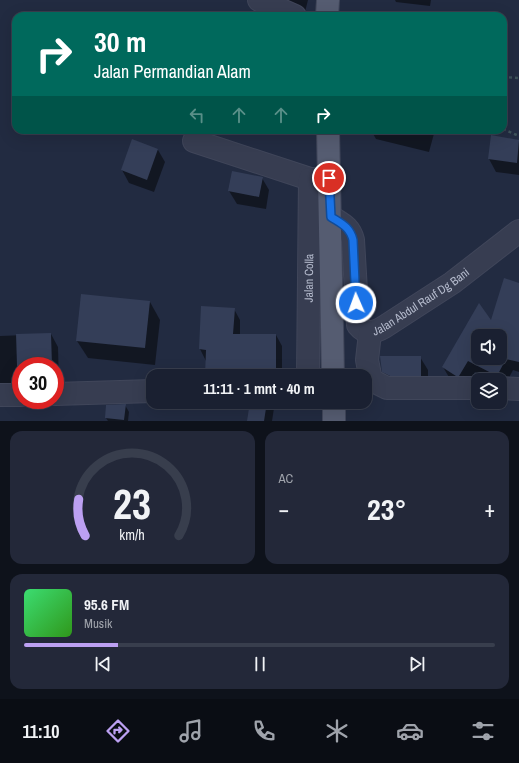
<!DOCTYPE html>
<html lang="id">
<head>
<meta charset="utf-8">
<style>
	body { margin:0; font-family:"Archivo Narrow",sans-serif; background:#232839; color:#f1f3f6; height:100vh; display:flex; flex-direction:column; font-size:15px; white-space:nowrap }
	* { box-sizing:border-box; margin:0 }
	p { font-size:13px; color:#9fa3ab }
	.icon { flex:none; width:22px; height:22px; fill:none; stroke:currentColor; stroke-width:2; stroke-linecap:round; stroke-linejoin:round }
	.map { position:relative; height:421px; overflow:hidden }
	.panel { display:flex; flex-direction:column; gap:10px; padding:10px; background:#0e121b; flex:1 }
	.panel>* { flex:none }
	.guide { position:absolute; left:12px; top:12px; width:495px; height:122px; border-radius:12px; box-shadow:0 4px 16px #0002,0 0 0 1px #383e4d; background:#00695c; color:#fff; overflow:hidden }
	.controls { position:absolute; left:471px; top:329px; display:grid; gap:8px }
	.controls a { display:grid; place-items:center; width:36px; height:36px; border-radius:8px; background:#1a2031; box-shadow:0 4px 16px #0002,0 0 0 1px #383e4d; font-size:20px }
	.speed { position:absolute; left:12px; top:357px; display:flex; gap:8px; font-size:20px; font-weight:700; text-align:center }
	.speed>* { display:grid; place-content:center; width:52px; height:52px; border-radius:50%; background:#1a2031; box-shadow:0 4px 16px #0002,0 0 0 1px #383e4d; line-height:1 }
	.speed .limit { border:6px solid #d22; background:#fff; color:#111 }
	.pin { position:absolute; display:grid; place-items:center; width:34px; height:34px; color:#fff; margin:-17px; border:2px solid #fff; border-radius:50%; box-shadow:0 1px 4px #0007 }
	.me { position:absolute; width:44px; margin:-22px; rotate:358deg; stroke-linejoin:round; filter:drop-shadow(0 0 3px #0008) }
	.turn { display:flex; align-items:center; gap:14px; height:84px; padding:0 16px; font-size:18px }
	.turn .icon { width:52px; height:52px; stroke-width:2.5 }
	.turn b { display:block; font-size:28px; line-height:34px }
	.lanes { display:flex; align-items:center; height:38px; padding:0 16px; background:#0003; justify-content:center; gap:20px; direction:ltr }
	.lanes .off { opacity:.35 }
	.big { font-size:30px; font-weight:800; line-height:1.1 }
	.panel .card { flex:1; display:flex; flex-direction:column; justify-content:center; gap:6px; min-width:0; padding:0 14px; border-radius:12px; background:#232839 }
	.panel .dial { align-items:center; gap:0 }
	.dial svg { height:104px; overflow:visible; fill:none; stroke:#383e4d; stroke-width:7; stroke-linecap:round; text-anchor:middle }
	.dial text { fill:#f1f3f6; stroke:none }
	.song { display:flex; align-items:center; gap:12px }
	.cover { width:48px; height:48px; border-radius:6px; background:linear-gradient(135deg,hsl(140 70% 55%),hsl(110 70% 35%)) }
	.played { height:4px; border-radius:2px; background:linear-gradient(90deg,#bca0f2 20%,#383e4d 20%) }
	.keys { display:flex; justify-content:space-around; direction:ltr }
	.heat { display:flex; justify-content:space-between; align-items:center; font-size:22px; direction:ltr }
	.panel .tiles { flex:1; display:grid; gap:10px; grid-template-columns:1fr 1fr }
	.card:last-child { grid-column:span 2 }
	.trip { position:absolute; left:146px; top:369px; width:226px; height:40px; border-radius:12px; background:#1a2031; box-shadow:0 4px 16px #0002,0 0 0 1px #383e4d; font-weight:800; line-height:40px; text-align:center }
	.menu { display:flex; height:64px; justify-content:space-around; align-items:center; background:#0a0d14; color:#9fa3ab }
	.menu .icon { width:28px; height:28px }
	.menu .active { color:#bca0f2 }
	.menu b { font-size:18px; color:#f1f3f6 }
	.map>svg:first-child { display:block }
	.shadow { fill:#0007; fill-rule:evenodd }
	.building { fill:#343e58; fill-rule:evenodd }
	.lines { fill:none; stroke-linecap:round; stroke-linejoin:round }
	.minor-casing { stroke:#40465a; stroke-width:24 }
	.major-casing { stroke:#40465a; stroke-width:24 }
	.path { stroke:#3e535a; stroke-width:2.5; stroke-dasharray:3 3; stroke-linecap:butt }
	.minor { stroke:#373d51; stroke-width:22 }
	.major { stroke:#555c71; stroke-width:22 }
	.route-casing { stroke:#114b97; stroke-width:10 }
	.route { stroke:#1a73e8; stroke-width:7 }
	.labels { text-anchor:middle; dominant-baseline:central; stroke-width:4; stroke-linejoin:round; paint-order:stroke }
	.street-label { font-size:12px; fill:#b3b9cb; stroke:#1c2236 }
</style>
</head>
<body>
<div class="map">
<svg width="519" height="421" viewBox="0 0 519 421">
	<rect width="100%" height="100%" fill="#222b41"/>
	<!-- shadow -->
	<g class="shadow">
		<path d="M281,0H308L304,16Z"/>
		<path d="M395,0H431L430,6L396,2Z"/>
		<path d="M286,130H296L294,134Z"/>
		<path d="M371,130H435L429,152L376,139Z"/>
		<path d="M492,136L519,141V175L496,172L489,159Z"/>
		<path d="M133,140L158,150L165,162L154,192L129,183L122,170Z"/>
		<path d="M262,178L269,190L266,209L237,204L229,191Z"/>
		<path d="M519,284V372L513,370L504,387L500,380H490L475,372L466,387L450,379L443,367L492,322ZM478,336H500V358H478Z"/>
		<path d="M150,302L160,320L155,365L88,358L77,341Z"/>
		<path d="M234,309L240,320V335H276L282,346V376H206V361L200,349Z"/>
		<path d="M51,334L58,347L59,384H55V366H21V385H0V336Z"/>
		<path d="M420,357L428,370V388L391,384L383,371Z"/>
		<path d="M251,402H275L272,421H249Z"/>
		<path d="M125,405L129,412L128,421H108L106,418Z"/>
	</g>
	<!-- building -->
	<g class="building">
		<path d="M491,135L519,140L517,163L488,159Z"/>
		<path d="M132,139L158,149L147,180L121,170Z"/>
		<path d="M232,171L263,177L259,197L228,191Z"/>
		<path d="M504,278L519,283V362L506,359L497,376L468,361L459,376H456L442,367L479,303L491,320ZM478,336H500V358H478Z"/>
		<path d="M81,294L150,301L145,348L76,341Z"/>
		<path d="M201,306L235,308L233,334H276V376H205L206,350L199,349Z"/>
		<path d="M51,333L52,366H17L16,334Z"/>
		<path d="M380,356H421V376H390L382,372Z"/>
		<path d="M250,402H267L264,421H247Z"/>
		<path d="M126,404L124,420L105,418L106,405Z"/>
	</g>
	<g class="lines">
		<!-- minor casing -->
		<g class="minor-casing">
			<g id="minor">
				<path d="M259,0L295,16"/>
				<path d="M194,141L310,179H324"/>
				<path id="s1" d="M331,217C342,224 350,227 353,240L358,325C366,335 374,333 384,327L452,283L519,231"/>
				<path d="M370,333L367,360L371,380L387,388H478"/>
				<path id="s2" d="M308,376L310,179"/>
				<path d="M500,388L519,389"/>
				<path d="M55,394L153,391"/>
				<path d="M0,395H21"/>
			</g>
		</g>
		<!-- major casing -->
		<g class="major-casing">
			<g id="major">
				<path d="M327,16L328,0"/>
				<path d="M328,130L333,376"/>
				<path d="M334,402V421"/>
			</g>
		</g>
		<!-- path -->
		<g class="path">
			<path d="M503,77L519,78"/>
			<path d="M503,129L519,136"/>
		</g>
		<!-- minor -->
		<use href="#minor" class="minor"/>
		<!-- major -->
		<use href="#major" class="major"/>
	</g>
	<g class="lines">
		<!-- route casing -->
		<g class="route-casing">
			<path id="route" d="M329,178L331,217C342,224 350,227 353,240L356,303"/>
		</g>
		<!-- route -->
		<use href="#route" class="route"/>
	</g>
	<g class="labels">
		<!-- street labels -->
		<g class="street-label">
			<text stroke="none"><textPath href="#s2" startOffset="98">Jalan Colla</textPath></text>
			<text stroke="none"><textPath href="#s1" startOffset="192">Jalan Abdul Rauf Dg Bani</textPath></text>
		</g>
	</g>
</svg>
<div class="controls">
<a><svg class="icon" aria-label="sound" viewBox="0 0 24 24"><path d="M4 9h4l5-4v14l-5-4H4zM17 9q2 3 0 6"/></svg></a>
<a><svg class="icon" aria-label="layers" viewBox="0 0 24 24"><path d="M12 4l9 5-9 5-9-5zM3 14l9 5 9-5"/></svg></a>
</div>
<div class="speed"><div class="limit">30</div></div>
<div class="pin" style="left:329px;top:178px;background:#d93025"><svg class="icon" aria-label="arrive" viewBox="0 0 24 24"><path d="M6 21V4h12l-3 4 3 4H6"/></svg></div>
<svg class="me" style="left:356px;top:303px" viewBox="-20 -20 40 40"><circle r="17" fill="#1a73e8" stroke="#fff" stroke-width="3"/><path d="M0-11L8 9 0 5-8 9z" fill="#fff"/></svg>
<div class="trip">11:11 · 1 mnt · 40 m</div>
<div class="guide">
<div class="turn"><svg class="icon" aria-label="right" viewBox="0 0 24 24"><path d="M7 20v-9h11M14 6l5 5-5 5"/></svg><div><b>30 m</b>Jalan Permandian Alam</div></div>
<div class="lanes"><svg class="icon off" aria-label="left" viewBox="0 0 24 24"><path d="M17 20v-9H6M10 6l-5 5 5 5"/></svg><svg class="icon off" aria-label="ahead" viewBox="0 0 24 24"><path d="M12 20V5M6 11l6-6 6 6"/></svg><svg class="icon off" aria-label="ahead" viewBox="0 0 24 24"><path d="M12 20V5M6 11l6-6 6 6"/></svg><svg class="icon" aria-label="right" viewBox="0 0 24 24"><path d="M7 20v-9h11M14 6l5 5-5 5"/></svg></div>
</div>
</div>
<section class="panel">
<div class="tiles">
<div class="card dial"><svg viewBox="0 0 100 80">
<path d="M14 69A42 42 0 1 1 86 69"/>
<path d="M14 69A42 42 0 0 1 9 41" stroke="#bca0f2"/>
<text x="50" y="56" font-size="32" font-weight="700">23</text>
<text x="50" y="72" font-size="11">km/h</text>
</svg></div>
<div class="card"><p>AC</p>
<div class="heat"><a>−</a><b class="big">23°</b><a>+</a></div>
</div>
<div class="card">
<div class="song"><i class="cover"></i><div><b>95.6 FM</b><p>Musik</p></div></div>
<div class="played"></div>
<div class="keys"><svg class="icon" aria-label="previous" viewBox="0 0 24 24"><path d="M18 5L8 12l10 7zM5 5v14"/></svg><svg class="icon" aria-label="pause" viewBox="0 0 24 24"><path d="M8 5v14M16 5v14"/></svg><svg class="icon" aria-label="next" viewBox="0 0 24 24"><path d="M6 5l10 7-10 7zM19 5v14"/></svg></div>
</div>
</div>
</section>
<nav class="menu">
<b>11:10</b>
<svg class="icon active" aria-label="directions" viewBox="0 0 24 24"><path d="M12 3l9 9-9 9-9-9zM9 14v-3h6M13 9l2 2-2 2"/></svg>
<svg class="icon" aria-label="music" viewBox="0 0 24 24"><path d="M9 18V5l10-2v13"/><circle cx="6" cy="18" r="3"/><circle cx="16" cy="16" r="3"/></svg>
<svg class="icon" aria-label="phone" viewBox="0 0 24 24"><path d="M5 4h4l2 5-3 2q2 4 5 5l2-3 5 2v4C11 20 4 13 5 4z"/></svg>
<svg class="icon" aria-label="climate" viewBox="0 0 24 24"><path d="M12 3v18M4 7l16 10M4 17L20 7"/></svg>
<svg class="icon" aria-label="car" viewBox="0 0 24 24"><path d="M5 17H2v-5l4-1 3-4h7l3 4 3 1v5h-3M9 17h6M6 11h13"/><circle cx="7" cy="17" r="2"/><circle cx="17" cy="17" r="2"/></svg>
<svg class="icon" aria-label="filters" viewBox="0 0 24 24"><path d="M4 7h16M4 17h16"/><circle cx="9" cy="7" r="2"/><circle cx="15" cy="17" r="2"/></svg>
</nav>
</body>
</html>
